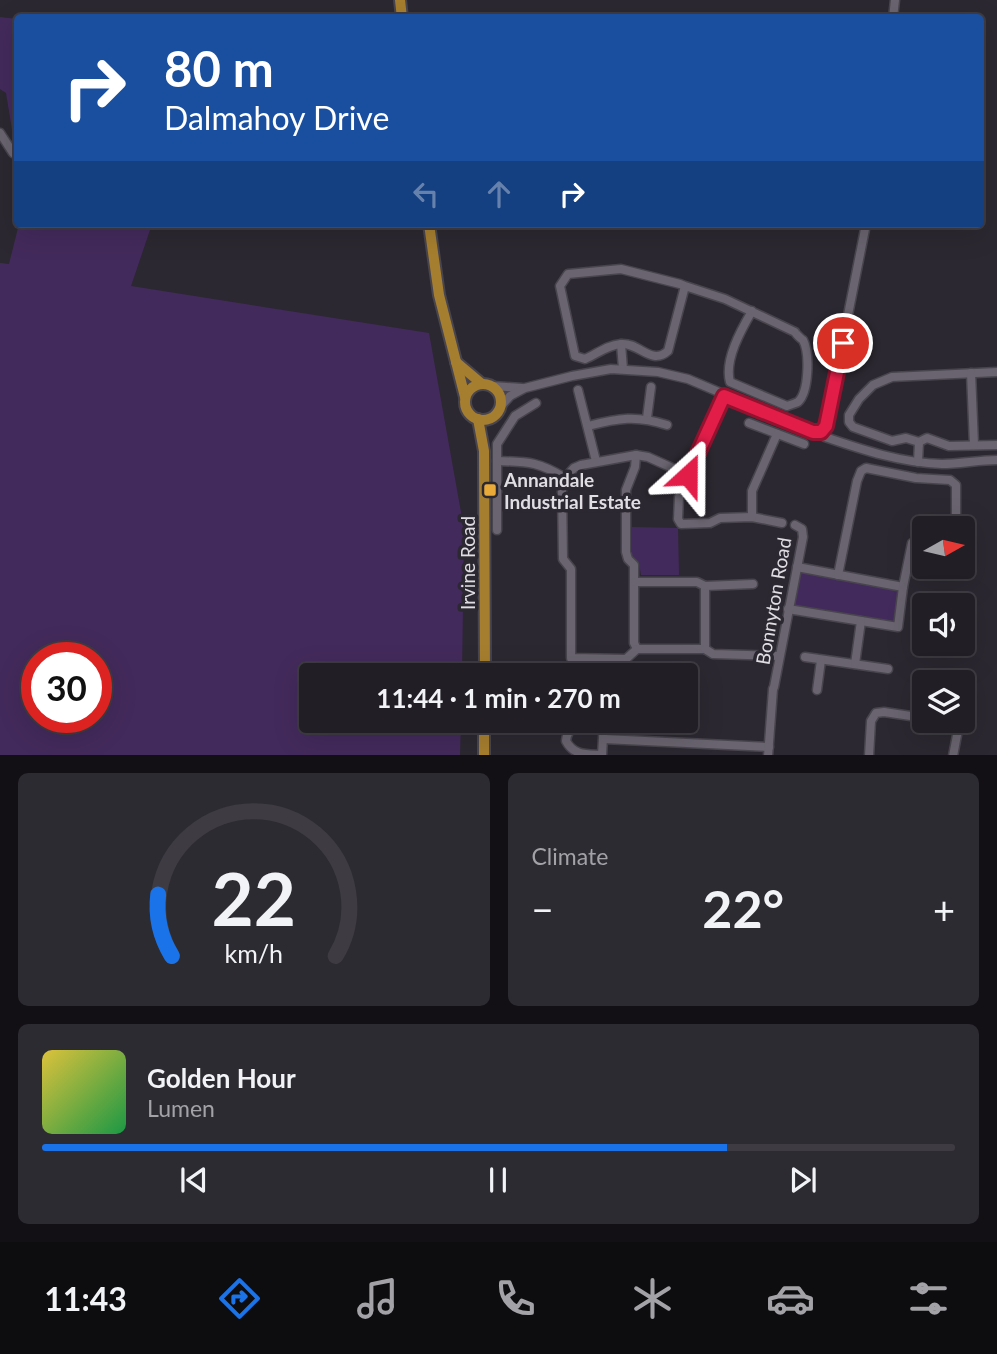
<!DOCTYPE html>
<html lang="en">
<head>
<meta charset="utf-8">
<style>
	body { margin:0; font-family:Lato,sans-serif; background:#2d2b32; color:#f1f3f6; height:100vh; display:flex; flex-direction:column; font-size:26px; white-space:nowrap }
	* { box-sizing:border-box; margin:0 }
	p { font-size:23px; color:#a2a2a7 }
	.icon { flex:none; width:38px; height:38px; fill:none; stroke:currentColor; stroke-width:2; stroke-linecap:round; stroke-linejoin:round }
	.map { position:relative; height:755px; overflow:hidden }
	.sheet { display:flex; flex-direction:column; gap:18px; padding:18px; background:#121014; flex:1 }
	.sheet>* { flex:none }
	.guide { position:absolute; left:14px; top:14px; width:970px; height:214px; border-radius:7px; box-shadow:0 7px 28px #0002,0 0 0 2px #3e3c42; background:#1a4fa0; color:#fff; overflow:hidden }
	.needle { width:46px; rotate:82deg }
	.tools { position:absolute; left:912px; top:516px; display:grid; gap:14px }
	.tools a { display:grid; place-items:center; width:63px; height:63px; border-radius:7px; background:#211e25; box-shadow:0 7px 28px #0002,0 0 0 2px #3e3c42; font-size:35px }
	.speed { position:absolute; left:21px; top:642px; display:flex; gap:14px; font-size:35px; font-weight:700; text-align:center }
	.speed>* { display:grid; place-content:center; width:91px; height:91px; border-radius:50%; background:#211e25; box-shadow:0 7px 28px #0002,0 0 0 2px #3e3c42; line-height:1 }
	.speed .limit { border:10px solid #d22; background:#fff; color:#111 }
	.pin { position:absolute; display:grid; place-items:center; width:60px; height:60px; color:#fff; margin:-30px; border:4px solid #fff; border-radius:50%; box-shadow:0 2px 7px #0007 }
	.me { position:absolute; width:77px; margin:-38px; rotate:24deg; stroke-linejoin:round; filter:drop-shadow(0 0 5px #0008) }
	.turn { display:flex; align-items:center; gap:24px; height:147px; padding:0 35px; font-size:32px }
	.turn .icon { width:91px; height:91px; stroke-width:2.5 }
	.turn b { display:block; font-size:49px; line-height:60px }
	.lanes { display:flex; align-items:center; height:66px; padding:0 35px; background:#0003; justify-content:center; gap:35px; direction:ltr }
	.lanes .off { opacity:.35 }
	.big { font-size:52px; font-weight:700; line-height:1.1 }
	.sheet .widget { flex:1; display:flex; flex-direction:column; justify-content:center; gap:10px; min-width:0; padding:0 24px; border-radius:10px; background:#2d2b32 }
	.sheet .dial { align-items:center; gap:0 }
	.dial svg { height:182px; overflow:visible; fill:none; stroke:#3e3c42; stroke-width:7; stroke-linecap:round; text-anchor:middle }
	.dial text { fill:#f1f3f6; stroke:none }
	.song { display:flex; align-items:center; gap:21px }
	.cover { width:84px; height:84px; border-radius:10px; background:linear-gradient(135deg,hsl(50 70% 55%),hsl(140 70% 35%)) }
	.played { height:7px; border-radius:4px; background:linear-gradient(90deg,#1a73e8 75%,#3e3c42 75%) }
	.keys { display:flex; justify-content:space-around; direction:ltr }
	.heat { display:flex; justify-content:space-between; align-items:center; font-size:38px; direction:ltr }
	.sheet .tiles { flex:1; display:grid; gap:18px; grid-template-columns:1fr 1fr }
	.widget:last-child { grid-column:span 2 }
	.trip { position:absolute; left:299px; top:663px; width:399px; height:70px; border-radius:7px; background:#211e25; box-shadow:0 7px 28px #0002,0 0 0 2px #3e3c42; font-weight:700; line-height:70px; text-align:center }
	.tab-bar { display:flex; height:112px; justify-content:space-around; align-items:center; background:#0d0c0f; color:#a2a2a7 }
	.tab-bar .icon { width:49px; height:49px }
	.tab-bar .active { color:#1a73e8 }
	.tab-bar b { font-size:32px; color:#f1f3f6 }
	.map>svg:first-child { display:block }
	.green { fill:#432a5c; fill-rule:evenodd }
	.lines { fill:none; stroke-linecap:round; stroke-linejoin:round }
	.minor-casing { stroke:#49454e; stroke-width:11 }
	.major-casing { stroke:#49454e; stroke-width:14 }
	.minor { stroke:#69646f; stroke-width:8 }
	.major { stroke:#a67e2f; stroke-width:10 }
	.route-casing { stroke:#92132f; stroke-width:18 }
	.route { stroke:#e11d48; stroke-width:12 }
	.poi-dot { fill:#eaaa39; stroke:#2c2831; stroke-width:2.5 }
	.labels { text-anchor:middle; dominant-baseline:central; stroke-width:7; stroke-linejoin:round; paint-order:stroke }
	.poi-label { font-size:19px; font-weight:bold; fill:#e0dde3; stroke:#2c2831; text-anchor:start }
	.street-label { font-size:19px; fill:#e0dde3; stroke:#2c2831 }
</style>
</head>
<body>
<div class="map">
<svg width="997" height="756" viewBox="0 0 997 756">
	<rect width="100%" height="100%" fill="#2c2831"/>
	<!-- green -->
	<g class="green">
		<path d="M0,17L17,19V149L14,142L6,93L0,89Z"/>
		<path d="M19,224H152L131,286L429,333L464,529L462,675L312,676V721H461L460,755H0V263L9,264ZM96,658V718H37V658Z"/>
		<path d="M632,527L678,528L679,575H641L639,563L632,555Z"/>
		<path d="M803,572L899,590L895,620L892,622L795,606L792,601L800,573Z"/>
	</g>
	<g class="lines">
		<!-- minor casing -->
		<g class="minor-casing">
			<g id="minor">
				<path d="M893,18L895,0"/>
				<path d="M0,133L13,153"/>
				<path d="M685,286L668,351C651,366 639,342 621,344C607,345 597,354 585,359L575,356L560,286L568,274L621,269L680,284L685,286L725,299L795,332C795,333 802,340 803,340C810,353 809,392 798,402C796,403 790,405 787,406L730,382C724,360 741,330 752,311"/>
				<path d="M621,344L623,369"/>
				<path d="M997,372L892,377L873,385L859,399L849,415V422L853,427L892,441L906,438L919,442L927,438L949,446L997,445"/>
				<path d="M971,373L974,445"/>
				<path d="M493,386L522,388"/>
				<path d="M578,390L596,461"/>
				<path d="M724,395L679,497L678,519L681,524L710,523L720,518L752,517L782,523"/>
				<path d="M500,407L510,396L525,388L572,376L611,369L658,372L688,379L813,432H821"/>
				<path d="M647,418L651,387"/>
				<path d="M749,423L804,444"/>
				<path d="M588,426C618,418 637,415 667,425"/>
				<path d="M821,432L826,426L866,224"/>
				<path d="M821,432L825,437C863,450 902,463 942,464C960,464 979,460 997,460"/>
				<path d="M636,455L635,467L626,490V552L628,559L634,565V643L637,649"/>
				<path d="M497,461C527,462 538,461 565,478"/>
				<path d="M918,462L919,442"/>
				<path d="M688,475L648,457L636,455L581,465L574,468L565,478L562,490L563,559L571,569V658L626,659L637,649H705"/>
				<path d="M752,517V491L777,434"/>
				<path d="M497,530V444L515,416L536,403"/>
				<path d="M797,567L903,587"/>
				<path d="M838,575L857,481L861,471L866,468L916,478L950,480L956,485V528"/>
				<path d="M635,582H697L705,586V649"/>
				<path d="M705,586L753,584"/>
				<path d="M788,609L898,627L903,587L912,543"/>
				<path d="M705,649L713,654L779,656"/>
				<path d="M805,657L888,669"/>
				<path d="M855,664L861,621"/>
				<path d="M774,687L803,537L802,529L795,525"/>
				<path d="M817,690L821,660"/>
				<path d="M942,721L952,723L958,730L953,756"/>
				<path d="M604,724C588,723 568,720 566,741C574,756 587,754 602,755L604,721"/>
				<path d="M604,739L769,747"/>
				<path d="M768,756L773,689"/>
				<path d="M869,756L871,721L876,713L884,712L924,718"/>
			</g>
		</g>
		<!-- major casing -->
		<g class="major-casing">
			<g id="major">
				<path d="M400,0L402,18"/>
				<path d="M429,224L439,295L465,397"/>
				<path d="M456,362L482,384"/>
				<circle cx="483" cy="402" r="18"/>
				<path d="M478,419L484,451L485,676"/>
				<path d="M484,756V721"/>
			</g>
		</g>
		<!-- minor -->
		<use href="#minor" class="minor"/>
		<!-- major -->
		<use href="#major" class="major"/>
	</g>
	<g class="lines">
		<!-- route casing -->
		<g class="route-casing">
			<path id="route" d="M688,475L724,396L813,432H821L826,426L843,343"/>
		</g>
		<!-- route -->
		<use href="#route" class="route"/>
	</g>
	<!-- markers -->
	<rect class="poi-dot" x="483" y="483" width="14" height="14" rx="3.5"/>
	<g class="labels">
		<!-- poi labels -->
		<g class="poi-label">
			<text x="504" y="479">Annandale<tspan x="504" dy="22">Industrial Estate</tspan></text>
		</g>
		<!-- street labels -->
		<g class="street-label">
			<text transform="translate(467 563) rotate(-90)">Irvine Road</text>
			<text transform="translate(773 601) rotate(-80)">Bonnyton Road</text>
		</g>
	</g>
</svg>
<div class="tools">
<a><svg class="needle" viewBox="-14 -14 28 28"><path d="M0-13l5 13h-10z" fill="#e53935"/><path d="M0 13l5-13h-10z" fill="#a2a2a7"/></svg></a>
<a><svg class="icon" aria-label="sound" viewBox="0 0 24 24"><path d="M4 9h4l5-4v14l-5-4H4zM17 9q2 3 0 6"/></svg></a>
<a><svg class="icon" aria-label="layers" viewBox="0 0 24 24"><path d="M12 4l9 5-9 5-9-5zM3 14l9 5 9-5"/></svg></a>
</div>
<div class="speed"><div class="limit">30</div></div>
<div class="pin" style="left:843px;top:343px;background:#d93025"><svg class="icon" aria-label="arrive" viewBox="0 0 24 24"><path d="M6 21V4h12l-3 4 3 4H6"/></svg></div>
<svg class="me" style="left:688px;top:475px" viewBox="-20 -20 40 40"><path d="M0-17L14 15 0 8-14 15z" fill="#e11d48" stroke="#fff" stroke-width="4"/></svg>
<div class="trip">11:44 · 1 min · 270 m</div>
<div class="guide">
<div class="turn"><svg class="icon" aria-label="right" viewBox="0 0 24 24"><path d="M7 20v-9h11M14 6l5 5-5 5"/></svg><div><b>80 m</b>Dalmahoy Drive</div></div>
<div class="lanes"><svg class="icon off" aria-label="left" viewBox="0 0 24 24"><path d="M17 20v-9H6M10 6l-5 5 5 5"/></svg><svg class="icon off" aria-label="ahead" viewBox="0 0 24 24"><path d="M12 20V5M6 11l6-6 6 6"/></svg><svg class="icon" aria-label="right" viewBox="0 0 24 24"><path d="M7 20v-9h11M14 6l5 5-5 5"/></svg></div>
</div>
</div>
<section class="sheet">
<div class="tiles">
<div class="widget dial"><svg viewBox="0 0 100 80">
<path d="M14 69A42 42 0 1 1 86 69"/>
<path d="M14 69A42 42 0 0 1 8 42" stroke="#1a73e8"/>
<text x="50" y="56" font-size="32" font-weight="700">22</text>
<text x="50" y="72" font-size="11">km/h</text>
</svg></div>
<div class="widget"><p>Climate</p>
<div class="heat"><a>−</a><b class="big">22°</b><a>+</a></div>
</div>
<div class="widget">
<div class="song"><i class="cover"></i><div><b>Golden Hour</b><p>Lumen</p></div></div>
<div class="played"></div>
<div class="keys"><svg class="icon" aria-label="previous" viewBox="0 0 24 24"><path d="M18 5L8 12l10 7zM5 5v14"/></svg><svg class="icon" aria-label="pause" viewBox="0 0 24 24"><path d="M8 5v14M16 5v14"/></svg><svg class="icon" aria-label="next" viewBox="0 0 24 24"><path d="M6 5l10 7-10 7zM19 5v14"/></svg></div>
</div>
</div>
</section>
<nav class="tab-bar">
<b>11:43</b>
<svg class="icon active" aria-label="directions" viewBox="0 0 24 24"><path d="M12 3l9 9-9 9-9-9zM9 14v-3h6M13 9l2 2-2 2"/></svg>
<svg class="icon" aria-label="music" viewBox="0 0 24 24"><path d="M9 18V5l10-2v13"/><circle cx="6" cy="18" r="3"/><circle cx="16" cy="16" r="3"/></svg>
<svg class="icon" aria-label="phone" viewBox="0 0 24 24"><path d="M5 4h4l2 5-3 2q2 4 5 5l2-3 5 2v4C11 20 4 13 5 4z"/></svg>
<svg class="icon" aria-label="climate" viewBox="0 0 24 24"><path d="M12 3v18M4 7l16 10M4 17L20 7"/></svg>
<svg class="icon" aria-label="car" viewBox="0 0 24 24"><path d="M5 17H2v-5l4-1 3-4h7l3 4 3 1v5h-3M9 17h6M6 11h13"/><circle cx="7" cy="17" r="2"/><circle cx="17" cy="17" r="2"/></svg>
<svg class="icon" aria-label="filters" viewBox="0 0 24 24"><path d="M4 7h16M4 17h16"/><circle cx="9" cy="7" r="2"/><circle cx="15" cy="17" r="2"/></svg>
</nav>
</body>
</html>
